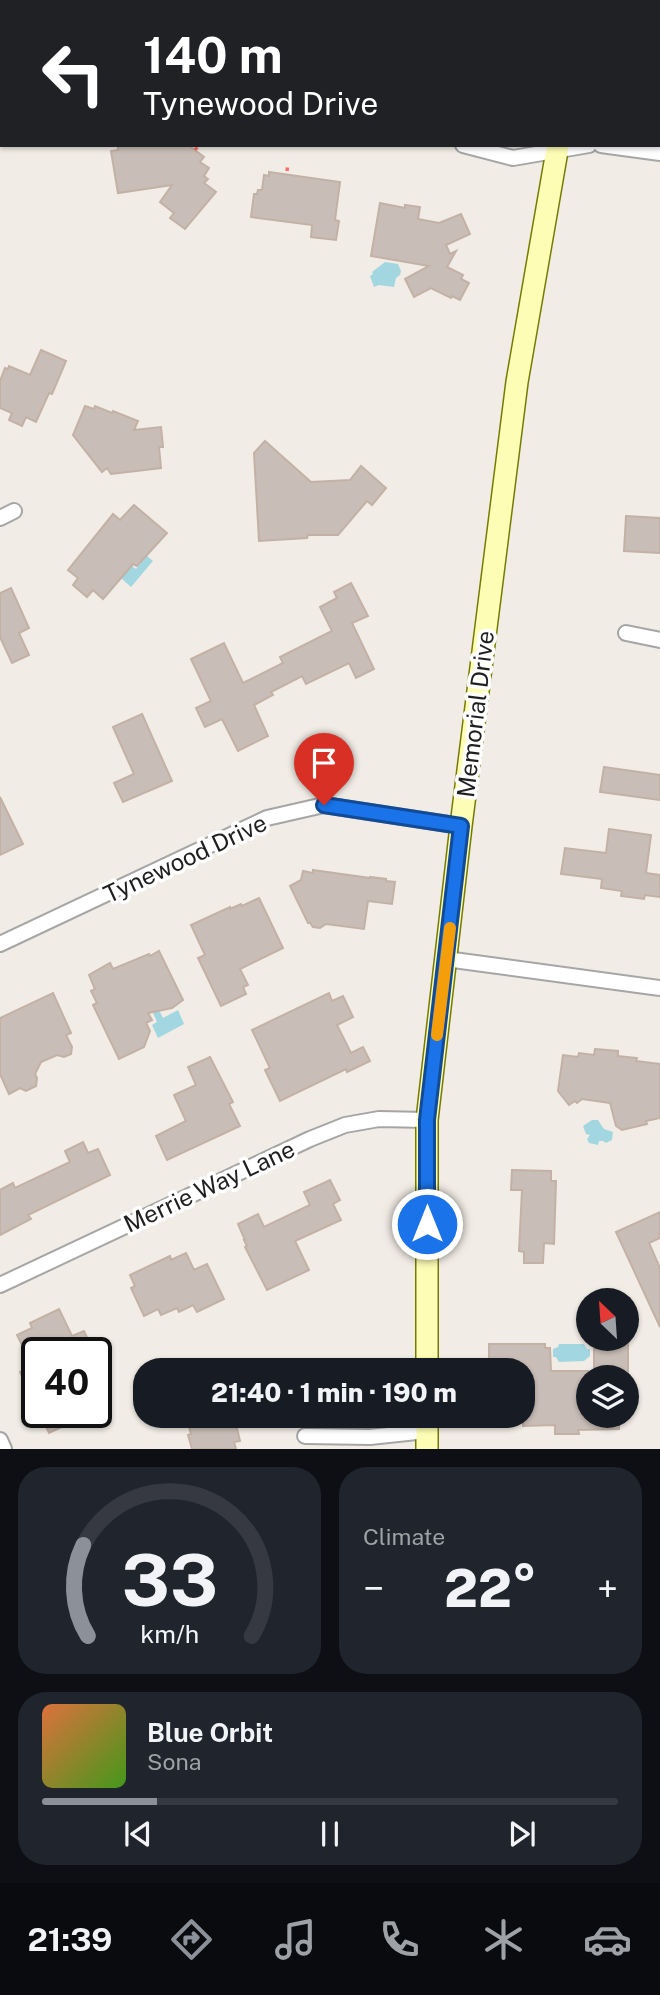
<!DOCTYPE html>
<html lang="en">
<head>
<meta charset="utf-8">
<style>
	body { margin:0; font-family:"Public Sans",sans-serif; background:#20242c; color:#f1f3f6; height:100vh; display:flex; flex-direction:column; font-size:26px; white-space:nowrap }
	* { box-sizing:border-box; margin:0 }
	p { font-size:23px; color:#9ea1a6 }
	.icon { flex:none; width:38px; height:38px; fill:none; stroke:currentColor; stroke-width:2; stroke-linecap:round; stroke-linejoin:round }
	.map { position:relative; height:1449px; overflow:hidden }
	.side { display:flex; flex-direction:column; gap:18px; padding:18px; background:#0d0f14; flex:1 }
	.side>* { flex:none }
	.guide { position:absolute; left:0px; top:0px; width:662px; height:147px; box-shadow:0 2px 5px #0004; background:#202124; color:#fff; overflow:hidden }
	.needle { width:46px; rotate:335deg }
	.buttons { position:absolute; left:576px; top:1288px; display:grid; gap:14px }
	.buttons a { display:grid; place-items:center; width:63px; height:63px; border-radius:50%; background:#171b24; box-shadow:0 2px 5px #0004; font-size:35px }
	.speed { position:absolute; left:21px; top:1337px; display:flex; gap:14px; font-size:35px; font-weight:700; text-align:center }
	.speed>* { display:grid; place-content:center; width:91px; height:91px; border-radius:50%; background:#171b24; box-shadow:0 2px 5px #0004; line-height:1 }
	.speed .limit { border:4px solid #111; border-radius:10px; background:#fff; color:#111 }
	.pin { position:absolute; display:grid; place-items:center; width:60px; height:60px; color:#fff; margin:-72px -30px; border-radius:50% 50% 50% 0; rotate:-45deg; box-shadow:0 0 7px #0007 }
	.pin .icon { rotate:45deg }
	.me { position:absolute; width:77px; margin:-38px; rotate:0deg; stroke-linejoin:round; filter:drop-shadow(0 0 5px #0008) }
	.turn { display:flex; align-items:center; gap:24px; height:147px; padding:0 28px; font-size:32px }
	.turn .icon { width:91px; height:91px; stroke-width:2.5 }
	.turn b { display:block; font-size:49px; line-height:60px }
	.big { font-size:52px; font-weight:800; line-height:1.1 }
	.side .widget { flex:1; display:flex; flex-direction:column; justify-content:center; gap:10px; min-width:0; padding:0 24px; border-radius:28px; background:#20242c }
	.side .dial { align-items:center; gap:0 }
	.dial svg { height:182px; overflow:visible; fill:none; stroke:#363941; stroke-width:7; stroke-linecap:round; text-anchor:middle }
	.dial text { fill:#f1f3f6; stroke:none }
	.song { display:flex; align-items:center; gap:21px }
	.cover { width:84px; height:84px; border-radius:10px; background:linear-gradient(135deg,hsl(20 70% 55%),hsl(100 70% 35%)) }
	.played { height:7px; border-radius:4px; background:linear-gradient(90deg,#8c9099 20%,#363941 20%) }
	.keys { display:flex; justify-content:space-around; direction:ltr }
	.heat { display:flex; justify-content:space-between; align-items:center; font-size:38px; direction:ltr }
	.side .tiles { flex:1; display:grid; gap:18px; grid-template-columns:1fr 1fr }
	.widget:last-child { grid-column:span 2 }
	.trip { position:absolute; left:133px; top:1358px; width:402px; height:70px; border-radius:28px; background:#171b24; box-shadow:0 2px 5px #0004; font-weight:800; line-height:70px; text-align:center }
	.dock { display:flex; height:112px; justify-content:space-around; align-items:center; background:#090b0e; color:#9ea1a6 }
	.dock .icon { width:49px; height:49px }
	.dock .selected { color:#8c9099 }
	.dock b { font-size:32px; color:#f1f3f6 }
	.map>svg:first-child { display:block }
	.water { fill:#a2d7e1 }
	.building { fill:#c9beb7; stroke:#c3b1a6; stroke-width:2 }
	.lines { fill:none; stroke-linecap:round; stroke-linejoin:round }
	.street-casing { stroke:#a6a6a6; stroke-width:18 }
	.secondary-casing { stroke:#767c00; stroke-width:24 }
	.path { stroke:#ff6d67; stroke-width:3.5; stroke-dasharray:3.5 3.5; stroke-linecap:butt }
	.street { stroke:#fff; stroke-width:14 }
	.secondary { stroke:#fefdb5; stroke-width:21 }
	.route-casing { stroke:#114b97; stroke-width:18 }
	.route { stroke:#1a73e8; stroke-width:12 }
	.slow { stroke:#f59e0b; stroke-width:12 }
	.labels { text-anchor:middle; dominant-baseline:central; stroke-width:7; stroke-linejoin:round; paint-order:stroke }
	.street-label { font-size:24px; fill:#1f1f1f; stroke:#fff }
</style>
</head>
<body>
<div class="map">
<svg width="660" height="1449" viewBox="0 0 660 1449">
	<rect width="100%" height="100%" fill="#f1ece5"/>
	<!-- water -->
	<g class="water">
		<path d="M385,262L398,264L401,271L400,275L396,278L394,287L379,285L374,287L370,276L373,274L372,272Z"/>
		<path d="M147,556L153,561L131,587L121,578L132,566L136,569Z"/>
		<path d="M159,1010L163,1018L178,1010L184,1024L158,1038L152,1025L157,1022L153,1013Z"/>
		<path d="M592,1120H598L604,1129L613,1132L612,1140L606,1143L603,1141H599L598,1145L589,1143L587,1139L590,1135L586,1134L583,1126Z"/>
		<path d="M559,1344H584L587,1349H590V1356L584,1361L559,1362L556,1357H553V1349L558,1347Z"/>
	</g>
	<!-- building -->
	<g class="building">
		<path d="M118,145H188L204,157L200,162L209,168L204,176L208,179L204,183L216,192L185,229L170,218L174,213L160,202L172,185L118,193L111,151L118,150Z"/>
		<path d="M269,172L340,182L335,220L339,221L336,240L311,237L312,225L251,217L254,194H257L258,190H262L264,175L269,176Z"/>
		<path d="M380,203L405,208V205L420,207L418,219L439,223L461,214L470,234L446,245L450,254L456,251L447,267L463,275L461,279L469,283L460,300L452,296L451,298L431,288L414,297L405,279L429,266L371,256Z"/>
		<path d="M41,350L66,361L52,394L49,393L36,422L26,417L22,426L9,420L12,413L0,408V381L5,368L8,369L9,366L30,375Z"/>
		<path d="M85,406L94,409L95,406L112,413L113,411L138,421L134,430L161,427L163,447H159L161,468L111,474L107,468L102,472L73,435Z"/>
		<path d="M265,441L311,482L350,480L361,466L386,488L372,505L367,501L338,535H308L307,538L259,541L254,453Z"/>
		<path d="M134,505L167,533L137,566L133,564L103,599L93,590L87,597L73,585L78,578L68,570L113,514L120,520Z"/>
		<path d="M626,516L660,518V553L624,551Z"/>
		<path d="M351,583L368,616L352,623L374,669L356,678L349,663L306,684L302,676L271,692L273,695L254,705L268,736L238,751L222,719L205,727L196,708L211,701L191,659L224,643L243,683L283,663L280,657L332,631L320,607L337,598L334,592Z"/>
		<path d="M11,588L29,628L19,633L29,655L12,663L0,637V593Z"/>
		<path d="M142,714L172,781L123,802L114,783L134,774L113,727Z"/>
		<path d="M604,767L660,775V800L600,792Z"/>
		<path d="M0,797L23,844L0,855Z"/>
		<path d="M609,829L651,835L646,873L660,875V897L645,895L644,899L621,896L622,891L601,888L602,879L561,874L565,848L606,853Z"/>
		<path d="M313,870L370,878V877L386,879V881L395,882L392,904L368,901L364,929L326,924L320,928L313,927L310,923H308L290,886L301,880L303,871L313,873Z"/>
		<path d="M259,898L283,948L240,969L248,985L243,987L246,994L221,1006L198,958L205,955L191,925L230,907V909L241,904L242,906Z"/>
		<path d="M159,951L183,1000L172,1008L148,1013L152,1020L146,1023L150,1031L144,1047L119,1059L93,1005L97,1003L91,991L95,989L89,975L110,963L113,969L149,954L150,956Z"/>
		<path d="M53,993L71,1033L66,1035L72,1047L71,1054L64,1057L57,1055L41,1062L35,1074L37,1078L36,1086L26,1091L20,1088L9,1094L0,1074V1018Z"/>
		<path d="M329,993L332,1001L343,996L353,1017L337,1025L351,1053L363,1047L370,1061L347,1072L346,1069L280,1101L265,1070L270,1068L252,1030Z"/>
		<path d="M595,1049L618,1051V1056L637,1058L636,1061L660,1064V1118L646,1121L647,1124L622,1130L616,1126L610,1103L582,1099L577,1103L575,1101L569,1105L558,1091L563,1055L578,1057L579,1053L594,1055Z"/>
		<path d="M210,1057L233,1102L229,1104L240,1126L167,1160L156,1136L186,1121L174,1095L196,1085L188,1067Z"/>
		<path d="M83,1142L88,1153L98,1149L110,1175L28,1215L31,1219L0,1235V1190L13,1183L15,1188L70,1162L65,1151Z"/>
		<path d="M512,1170L551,1171V1181H556L554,1244L544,1243L543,1263H524V1252L519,1251L522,1190H511Z"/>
		<path d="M330,1180L340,1200L333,1204L341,1220L295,1241L309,1270L267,1290L245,1247L247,1246L244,1240H245L238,1224L258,1214L264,1227L310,1205L304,1192Z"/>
		<path d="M660,1212V1238L649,1243L660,1268V1327L616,1232Z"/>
		<path d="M186,1253L194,1270L207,1264L224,1299L197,1312L193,1305L179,1312L177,1308L161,1315L158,1309L144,1316L131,1288L135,1286L130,1275L170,1256L171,1260Z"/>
		<path d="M59,1309L72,1336L84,1331L94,1353H26L17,1335L32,1328L30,1323Z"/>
		<path d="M599,1339H628V1377H594V1349H599Z"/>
		<path d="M489,1344H545V1348H550L551,1371H588V1416H619V1429L578,1430L579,1434H555V1425L523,1426V1370H489Z"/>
		<path d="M37,1364V1407L20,1372Z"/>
		<path d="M39,1412H94L49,1433Z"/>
		<path d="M186,1416H234L240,1441L234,1442L236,1449H192L188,1435L191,1434Z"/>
	</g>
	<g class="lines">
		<!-- street casing -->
		<g class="street-casing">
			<g id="street">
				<path d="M463,145L513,158L589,145"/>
				<path d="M601,145L660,153"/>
				<path d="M0,518L14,511"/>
				<path d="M626,633L660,640"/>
				<path d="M0,944L267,818L324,805L461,826"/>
				<path d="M446,959L660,988"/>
				<path d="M0,1285L310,1139L345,1125L379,1119L427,1120"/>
				<path d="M305,1436L370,1437L426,1431"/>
				<path d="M0,1440L4,1449"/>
			</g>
		</g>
		<!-- secondary casing -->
		<g class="secondary-casing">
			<g id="secondary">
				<path d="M609,2L610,0"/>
				<path d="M427,1370V1120L461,826L517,382L558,145"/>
				<path d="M427,1416V1449"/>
			</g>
		</g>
		<!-- path -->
		<g class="path">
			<path d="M195,150L199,145"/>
			<path d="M287,171L288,164"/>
		</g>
		<!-- street -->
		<use href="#street" class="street"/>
		<!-- secondary -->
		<use href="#secondary" class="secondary"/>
	</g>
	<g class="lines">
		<!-- route casing -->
		<g class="route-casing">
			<path id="route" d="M324,805L461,826L427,1120V1224"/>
		</g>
		<!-- route -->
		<use href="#route" class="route"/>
		<!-- slow -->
		<path class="slow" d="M437,1035L450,928"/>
	</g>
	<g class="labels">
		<!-- street labels -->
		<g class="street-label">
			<text transform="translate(475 714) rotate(-83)">Memorial Drive</text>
			<text transform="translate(185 858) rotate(-25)">Tynewood Drive</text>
			<text transform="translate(209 1186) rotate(-25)">Merrie Way Lane</text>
		</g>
	</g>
</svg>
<div class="buttons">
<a><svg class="needle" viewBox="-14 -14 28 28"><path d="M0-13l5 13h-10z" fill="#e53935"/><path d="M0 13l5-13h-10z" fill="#9ea1a6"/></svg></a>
<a><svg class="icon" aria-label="layers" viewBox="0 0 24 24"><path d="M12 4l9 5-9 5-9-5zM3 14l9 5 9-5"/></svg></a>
</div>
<div class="speed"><div class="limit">40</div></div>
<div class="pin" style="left:324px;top:805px;background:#d93025"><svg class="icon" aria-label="arrive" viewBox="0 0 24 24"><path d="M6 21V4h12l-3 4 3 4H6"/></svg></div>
<svg class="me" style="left:427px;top:1224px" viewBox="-20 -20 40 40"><circle r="17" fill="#1a73e8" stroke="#fff" stroke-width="3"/><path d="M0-11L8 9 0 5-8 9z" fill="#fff"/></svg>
<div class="trip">21:40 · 1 min · 190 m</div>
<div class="guide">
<div class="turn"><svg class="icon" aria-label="left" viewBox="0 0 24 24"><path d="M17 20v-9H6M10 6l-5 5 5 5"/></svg><div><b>140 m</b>Tynewood Drive</div></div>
</div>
</div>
<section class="side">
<div class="tiles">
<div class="widget dial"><svg viewBox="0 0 100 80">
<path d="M14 69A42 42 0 1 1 86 69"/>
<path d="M14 69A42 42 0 0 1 12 29" stroke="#8c9099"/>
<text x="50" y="56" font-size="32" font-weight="700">33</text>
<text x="50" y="72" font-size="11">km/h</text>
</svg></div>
<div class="widget"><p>Climate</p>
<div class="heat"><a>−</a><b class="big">22°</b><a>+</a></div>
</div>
<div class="widget">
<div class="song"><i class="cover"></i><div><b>Blue Orbit</b><p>Sona</p></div></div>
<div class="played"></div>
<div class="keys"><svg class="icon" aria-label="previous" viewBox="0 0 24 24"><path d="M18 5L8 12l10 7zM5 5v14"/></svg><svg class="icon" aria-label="pause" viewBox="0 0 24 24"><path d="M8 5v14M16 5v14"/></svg><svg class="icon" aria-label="next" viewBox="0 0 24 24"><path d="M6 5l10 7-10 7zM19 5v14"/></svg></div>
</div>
</div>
</section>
<nav class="dock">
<b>21:39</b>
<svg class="icon selected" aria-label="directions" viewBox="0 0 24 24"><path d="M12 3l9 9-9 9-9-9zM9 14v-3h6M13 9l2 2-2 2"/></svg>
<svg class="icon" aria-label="music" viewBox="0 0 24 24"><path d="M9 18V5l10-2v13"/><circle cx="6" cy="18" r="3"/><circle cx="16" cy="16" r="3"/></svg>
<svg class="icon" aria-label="phone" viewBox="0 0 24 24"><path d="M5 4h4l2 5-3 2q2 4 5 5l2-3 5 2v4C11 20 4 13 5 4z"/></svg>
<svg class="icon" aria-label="climate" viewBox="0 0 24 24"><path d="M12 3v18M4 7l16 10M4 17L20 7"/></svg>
<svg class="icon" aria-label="car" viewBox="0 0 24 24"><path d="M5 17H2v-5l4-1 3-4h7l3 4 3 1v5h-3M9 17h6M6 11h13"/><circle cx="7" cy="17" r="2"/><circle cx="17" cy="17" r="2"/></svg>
</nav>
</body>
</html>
